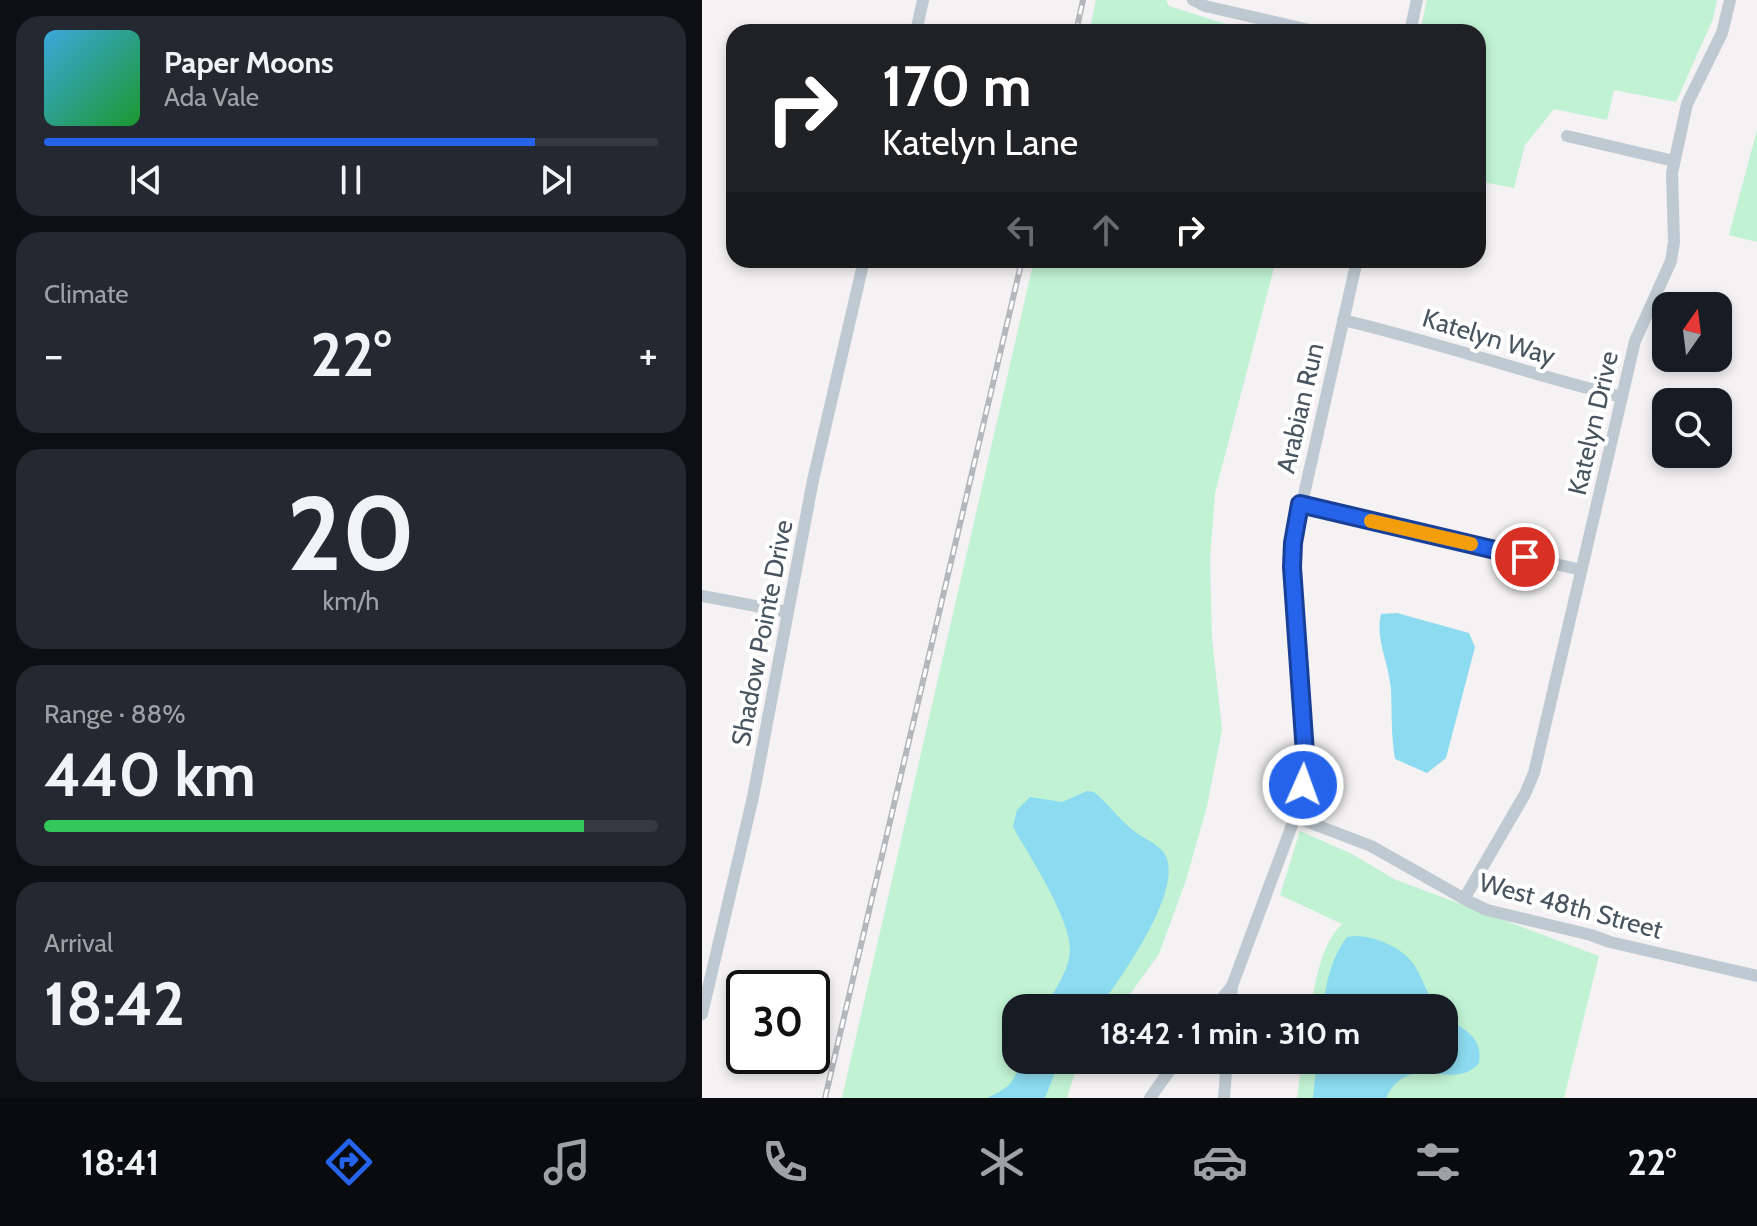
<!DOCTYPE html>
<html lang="en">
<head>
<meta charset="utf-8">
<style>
	body { margin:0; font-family:Cabin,sans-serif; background:#242831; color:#f1f3f6; height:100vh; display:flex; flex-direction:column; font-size:30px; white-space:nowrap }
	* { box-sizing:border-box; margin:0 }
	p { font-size:26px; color:#9ea1a6 }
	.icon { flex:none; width:44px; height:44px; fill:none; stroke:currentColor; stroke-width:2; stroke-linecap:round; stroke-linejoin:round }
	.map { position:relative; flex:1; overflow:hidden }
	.sheet { display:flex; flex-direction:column; gap:16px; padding:16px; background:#0d0f14; width:702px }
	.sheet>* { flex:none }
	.guide { position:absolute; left:24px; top:24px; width:760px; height:244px; border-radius:24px; box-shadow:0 4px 12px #0003; background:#202124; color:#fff; overflow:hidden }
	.needle { width:52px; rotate:14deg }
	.fabs { position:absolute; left:950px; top:292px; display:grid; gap:16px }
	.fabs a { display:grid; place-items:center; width:80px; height:80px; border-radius:16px; background:#171b24; box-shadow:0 4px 12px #0003; font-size:40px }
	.speed { position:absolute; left:24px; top:970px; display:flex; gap:16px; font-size:40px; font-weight:700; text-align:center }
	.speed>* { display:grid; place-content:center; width:104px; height:104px; border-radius:50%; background:#171b24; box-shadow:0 4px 12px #0003; line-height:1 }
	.speed .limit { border:4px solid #111; border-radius:12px; background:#fff; color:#111 }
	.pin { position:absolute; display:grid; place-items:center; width:68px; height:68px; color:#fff; margin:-34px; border:4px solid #fff; border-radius:50%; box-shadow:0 2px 8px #0007 }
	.me { position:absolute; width:88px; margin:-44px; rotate:2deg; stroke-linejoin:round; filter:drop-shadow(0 0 6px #0008) }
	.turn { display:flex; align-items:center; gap:28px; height:168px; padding:0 24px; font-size:36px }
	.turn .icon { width:104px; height:104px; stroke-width:2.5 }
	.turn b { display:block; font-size:56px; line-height:68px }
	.lanes { display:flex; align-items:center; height:76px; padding:0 24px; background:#0003; justify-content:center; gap:40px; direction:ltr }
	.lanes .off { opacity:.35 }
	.big { font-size:60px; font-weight:700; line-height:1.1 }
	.sheet .widget { flex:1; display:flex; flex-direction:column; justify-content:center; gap:12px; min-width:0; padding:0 28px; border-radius:24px; background:#242831 }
	.sheet .dial { align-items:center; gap:0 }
	.dial b { font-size:104px; line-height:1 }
	.song { display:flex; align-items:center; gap:24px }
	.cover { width:96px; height:96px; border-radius:12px; background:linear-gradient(135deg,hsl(200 70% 55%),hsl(130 70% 35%)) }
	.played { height:8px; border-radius:4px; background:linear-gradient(90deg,#2563eb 80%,#363941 80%) }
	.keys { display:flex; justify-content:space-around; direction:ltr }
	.heat { display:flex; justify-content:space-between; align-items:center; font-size:44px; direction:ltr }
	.charge { height:12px; border-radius:6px; background:linear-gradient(90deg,#34c759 88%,#363941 0) }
	.trip { position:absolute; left:300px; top:994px; width:456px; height:80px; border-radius:24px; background:#171b24; box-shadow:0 4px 12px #0003; font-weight:700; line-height:80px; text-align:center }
	.tab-bar { display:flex; height:128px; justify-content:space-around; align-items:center; background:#090b0e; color:#9ea1a6 }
	.tab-bar .icon { width:56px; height:56px }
	.tab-bar .current { color:#2563eb }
	.tab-bar b { font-size:36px; color:#f1f3f6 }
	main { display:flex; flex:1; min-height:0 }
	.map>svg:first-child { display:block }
	.green { fill:#c0f2d3 }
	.water { fill:#8cdbf0 }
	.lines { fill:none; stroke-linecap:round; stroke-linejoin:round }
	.minor { stroke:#bfc9d1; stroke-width:12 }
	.rail-casing { stroke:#b4b7bc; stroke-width:6 }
	.rail { stroke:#fff; stroke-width:3; stroke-dasharray:9; stroke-linecap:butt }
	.route-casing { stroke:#184099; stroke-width:20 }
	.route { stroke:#2563eb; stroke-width:14 }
	.slow { stroke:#f59e0b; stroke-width:14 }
	.labels { text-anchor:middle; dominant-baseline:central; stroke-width:8; stroke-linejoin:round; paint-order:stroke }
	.street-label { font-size:26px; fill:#485560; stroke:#fff }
</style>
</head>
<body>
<main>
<section class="sheet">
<div class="widget">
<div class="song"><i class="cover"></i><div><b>Paper Moons</b><p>Ada Vale</p></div></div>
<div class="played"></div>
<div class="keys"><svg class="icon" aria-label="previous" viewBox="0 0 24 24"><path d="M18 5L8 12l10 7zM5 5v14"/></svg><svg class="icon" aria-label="pause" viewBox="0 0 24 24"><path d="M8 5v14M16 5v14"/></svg><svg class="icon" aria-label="next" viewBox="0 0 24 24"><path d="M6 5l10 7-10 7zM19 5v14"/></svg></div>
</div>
<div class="widget"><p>Climate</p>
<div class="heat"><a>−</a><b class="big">22°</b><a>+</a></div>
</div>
<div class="widget dial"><b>20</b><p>km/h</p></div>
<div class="widget"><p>Range · 88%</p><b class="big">440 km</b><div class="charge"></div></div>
<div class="widget"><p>Arrival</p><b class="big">18:42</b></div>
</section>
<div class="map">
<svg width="1055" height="1098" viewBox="0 0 1055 1098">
	<rect width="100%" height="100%" fill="#f4f2f2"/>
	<!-- green -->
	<g class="green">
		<path d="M394,0H464L467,6L549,32H387Z"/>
		<path d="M725,0H1015L1011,19L974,102L912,90L905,120L852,109L823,145L812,188L776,181V32H718Z"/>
		<path d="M1055,130V242L1027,235Z"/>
		<path d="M332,260H574L513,493L508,559L510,639L520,730L505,806L484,880L457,954L418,1008H314V1060H380L374,1069L365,1098H140Z"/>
		<path d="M598,831L650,854L692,879L897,956L862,1098H595L600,1060H742V1008H609C613,981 620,943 640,924L578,895Z"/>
	</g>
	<!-- water -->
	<g class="water">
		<path d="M695,613L767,633L773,647L744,758L725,773L693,759C689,736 690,713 689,689C687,664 673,638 679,614Z"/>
		<path d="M385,791L392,792C405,803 415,816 427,827C437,837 455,842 462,853C485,887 417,980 397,1008H344C352,990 367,971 368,951C369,919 327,855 311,827L315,810L328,797L360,802Z"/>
		<path d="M654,936C675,937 703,948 714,968C722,982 726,996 736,1008H621C624,983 629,958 645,937Z"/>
		<path d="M742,1016C760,1029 782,1036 777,1063C751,1094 708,1048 684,1098H611L615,1060H742Z"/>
		<path d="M320,1060H358L343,1098H285C308,1087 310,1085 320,1060Z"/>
	</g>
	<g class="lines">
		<!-- minor -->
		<g class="minor">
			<path d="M491,0L503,6L616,32"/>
			<path d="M214,32L221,0"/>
			<path d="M708,32L715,0"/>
			<path d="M865,136L972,161"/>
			<path d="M641,320C735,342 826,374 920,397"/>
			<path d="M598,504L879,570"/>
			<path d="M0,596L86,612"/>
			<path d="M593,817L669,846L768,902L785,910L889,935L908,942L1055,976"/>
			<path d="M762,899L823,794L832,773L933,341L969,261L972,242L970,173L985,104L1020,33L1028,0"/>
			<path d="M530,986L593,817L601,785L603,753L590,567L591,543L655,260"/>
			<path d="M513,1008L530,986L528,1008"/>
			<path d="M0,1014L51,797L111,480L162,260"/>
			<path d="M448,1098L475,1060"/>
			<path d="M522,1098L525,1060"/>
		</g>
		<!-- rail casing -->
		<g class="rail-casing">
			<g id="rail">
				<path d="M374,32L381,0"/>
				<path d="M123,1098L320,260"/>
			</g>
		</g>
		<!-- rail -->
		<use href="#rail" class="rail"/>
	</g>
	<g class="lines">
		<!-- route casing -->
		<g class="route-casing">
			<path id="route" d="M601,785L603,753L590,567L591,543L598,504L823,557"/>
		</g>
		<!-- route -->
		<use href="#route" class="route"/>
		<!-- slow -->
		<path class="slow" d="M669,521L769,544"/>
	</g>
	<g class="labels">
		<!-- street labels -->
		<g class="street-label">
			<text transform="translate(787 337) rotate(17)">Katelyn Way</text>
			<text transform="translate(598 408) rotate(-77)">Arabian Run</text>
			<text transform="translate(891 423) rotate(-77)">Katelyn Drive</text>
			<text transform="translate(60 633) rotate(-79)">Shadow Pointe Drive</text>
			<text transform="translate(869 906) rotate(15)">West 48th Street</text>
		</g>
	</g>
</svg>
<div class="fabs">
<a><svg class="needle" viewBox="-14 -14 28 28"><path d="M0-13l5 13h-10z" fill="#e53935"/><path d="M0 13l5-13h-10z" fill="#9ea1a6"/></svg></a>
<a><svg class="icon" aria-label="search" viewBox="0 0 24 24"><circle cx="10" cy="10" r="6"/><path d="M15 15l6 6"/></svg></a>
</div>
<div class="speed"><div class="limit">30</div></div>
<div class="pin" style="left:823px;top:557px;background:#d93025"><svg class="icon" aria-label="arrive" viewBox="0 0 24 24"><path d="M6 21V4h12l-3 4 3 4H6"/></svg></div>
<svg class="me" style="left:601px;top:785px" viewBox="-20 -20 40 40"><circle r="17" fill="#2563eb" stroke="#fff" stroke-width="3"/><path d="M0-11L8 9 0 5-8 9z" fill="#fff"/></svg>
<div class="trip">18:42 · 1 min · 310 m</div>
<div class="guide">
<div class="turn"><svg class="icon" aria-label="right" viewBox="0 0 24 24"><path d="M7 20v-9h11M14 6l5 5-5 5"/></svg><div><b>170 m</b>Katelyn Lane</div></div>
<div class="lanes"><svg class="icon off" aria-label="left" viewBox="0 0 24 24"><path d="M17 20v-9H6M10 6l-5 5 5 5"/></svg><svg class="icon off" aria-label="ahead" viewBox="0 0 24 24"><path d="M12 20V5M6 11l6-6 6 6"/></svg><svg class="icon" aria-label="right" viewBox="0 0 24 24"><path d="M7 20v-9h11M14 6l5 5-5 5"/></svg></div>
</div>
</div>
</main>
<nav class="tab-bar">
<b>18:41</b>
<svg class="icon current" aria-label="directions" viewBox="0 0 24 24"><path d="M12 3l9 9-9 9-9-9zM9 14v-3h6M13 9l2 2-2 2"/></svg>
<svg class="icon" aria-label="music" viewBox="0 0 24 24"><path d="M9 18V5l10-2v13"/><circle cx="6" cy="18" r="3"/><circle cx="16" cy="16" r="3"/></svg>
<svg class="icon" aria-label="phone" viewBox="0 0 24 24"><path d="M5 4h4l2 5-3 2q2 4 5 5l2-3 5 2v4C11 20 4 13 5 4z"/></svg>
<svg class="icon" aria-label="climate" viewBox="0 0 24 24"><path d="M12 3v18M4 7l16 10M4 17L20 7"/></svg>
<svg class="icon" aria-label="car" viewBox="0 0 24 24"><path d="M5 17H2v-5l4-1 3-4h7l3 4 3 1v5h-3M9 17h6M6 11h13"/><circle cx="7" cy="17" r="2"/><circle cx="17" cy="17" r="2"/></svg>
<svg class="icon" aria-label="filters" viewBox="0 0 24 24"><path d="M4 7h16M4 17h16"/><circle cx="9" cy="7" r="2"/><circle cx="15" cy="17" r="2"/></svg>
<b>22°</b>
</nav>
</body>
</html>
